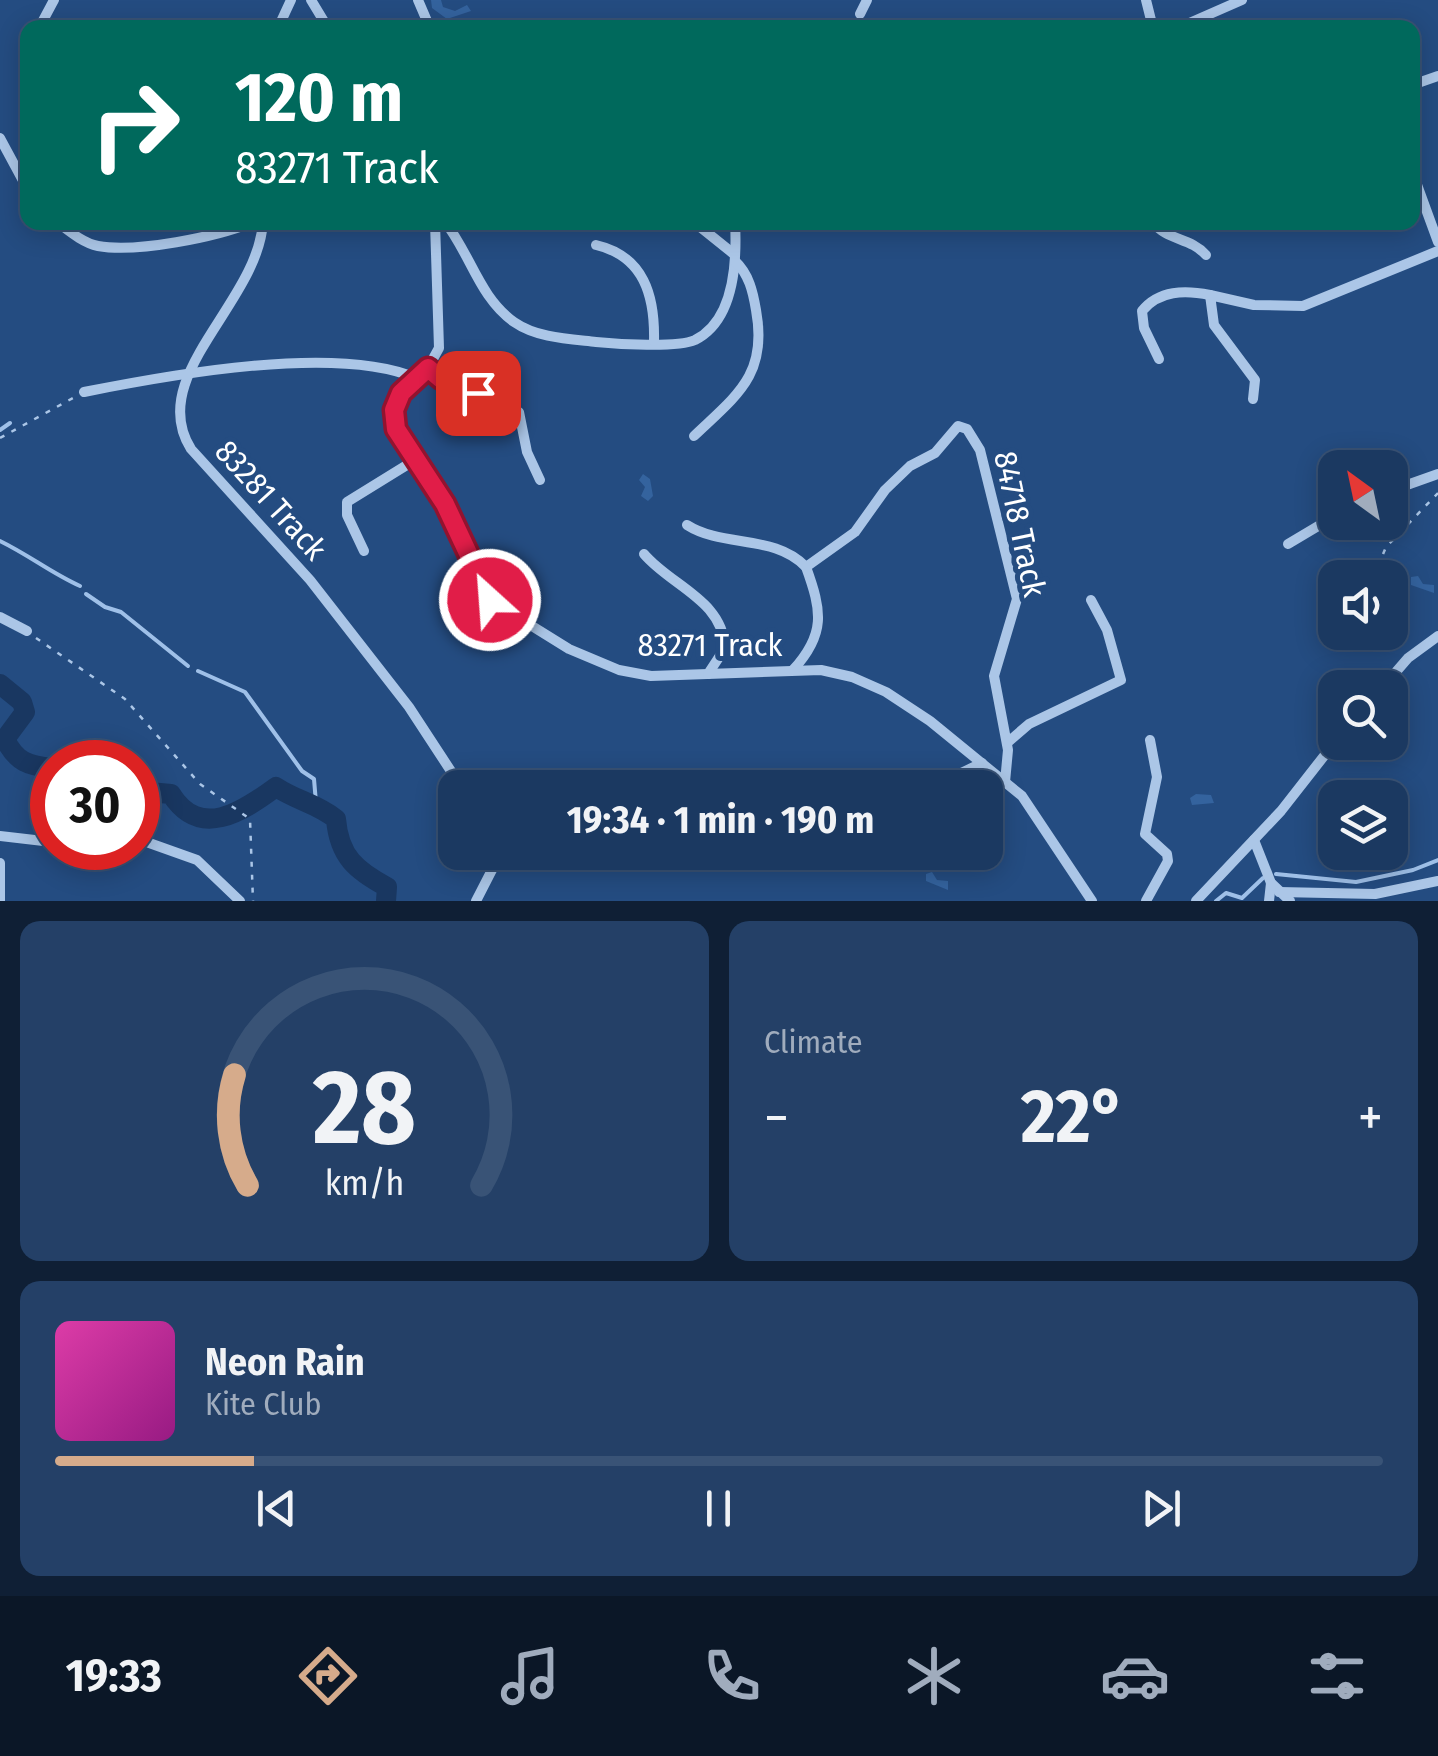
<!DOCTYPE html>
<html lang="en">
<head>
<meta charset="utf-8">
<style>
	body { margin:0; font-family:"Fira Sans Condensed",sans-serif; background:#244067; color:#f1f3f6; height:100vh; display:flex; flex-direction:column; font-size:38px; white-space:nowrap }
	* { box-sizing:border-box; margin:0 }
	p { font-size:32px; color:#a0acbd }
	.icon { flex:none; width:55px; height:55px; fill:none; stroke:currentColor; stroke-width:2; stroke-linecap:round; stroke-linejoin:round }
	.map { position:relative; height:901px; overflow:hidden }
	.panel { display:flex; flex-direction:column; gap:20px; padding:20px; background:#0f1f35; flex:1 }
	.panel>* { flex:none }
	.top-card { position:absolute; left:20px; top:20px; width:1400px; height:210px; border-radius:20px; box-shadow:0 5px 25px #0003,0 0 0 2px #395376; background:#00695c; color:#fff; overflow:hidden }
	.needle { width:65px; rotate:327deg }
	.buttons { position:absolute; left:1318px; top:450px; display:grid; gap:20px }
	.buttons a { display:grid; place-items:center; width:90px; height:90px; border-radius:20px; background:#1b3961; box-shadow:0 5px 25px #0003,0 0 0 2px #395376; font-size:50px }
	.speed { position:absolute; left:30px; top:740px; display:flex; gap:20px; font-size:50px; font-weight:700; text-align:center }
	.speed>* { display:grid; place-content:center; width:130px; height:130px; border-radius:50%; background:#1b3961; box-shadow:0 5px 25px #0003,0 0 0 2px #395376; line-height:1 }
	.speed .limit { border:15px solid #d22; background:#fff; color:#111 }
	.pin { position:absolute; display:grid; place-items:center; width:85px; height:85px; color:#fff; margin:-42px; border-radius:20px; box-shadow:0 5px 15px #0006 }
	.me { position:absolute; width:110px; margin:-55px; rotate:334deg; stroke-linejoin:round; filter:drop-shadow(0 0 8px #0008) }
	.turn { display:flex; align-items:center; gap:35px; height:210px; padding:0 50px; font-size:45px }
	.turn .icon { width:130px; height:130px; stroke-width:2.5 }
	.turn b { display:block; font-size:70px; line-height:85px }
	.big { font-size:75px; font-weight:700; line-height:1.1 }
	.panel .tile { flex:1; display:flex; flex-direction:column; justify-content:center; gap:15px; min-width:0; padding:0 35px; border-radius:20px; background:#244067 }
	.panel .dial { align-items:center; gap:0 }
	.dial svg { height:260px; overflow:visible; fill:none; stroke:#395376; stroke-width:7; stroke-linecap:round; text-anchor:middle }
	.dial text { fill:#f1f3f6; stroke:none }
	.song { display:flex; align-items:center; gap:30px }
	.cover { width:120px; height:120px; border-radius:15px; background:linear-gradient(135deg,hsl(320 70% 55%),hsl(310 70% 35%)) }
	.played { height:10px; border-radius:5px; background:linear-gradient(90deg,#d6ab8b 15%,#395376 15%) }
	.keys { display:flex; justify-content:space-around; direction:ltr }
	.heat { display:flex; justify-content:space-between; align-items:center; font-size:55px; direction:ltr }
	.panel .tiles { flex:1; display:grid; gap:20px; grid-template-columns:1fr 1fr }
	.tile:last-child { grid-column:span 2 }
	.trip { position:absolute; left:438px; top:770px; width:565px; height:100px; border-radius:20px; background:#1b3961; box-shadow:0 5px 25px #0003,0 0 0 2px #395376; font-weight:700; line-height:100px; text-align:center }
	.tab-bar { display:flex; height:160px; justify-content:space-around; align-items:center; background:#0b1727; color:#a0acbd }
	.tab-bar .icon { width:70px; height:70px }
	.tab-bar .active { color:#d6ab8b }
	.tab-bar b { font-size:45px; color:#f1f3f6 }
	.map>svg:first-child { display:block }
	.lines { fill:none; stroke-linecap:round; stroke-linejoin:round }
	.stream { stroke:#9fc0e8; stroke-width:4 }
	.river { stroke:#193761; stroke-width:20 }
	.building { fill:#34639e }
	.path { stroke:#abc6e7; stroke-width:2.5; stroke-dasharray:5 8; stroke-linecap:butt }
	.street { stroke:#abc6e7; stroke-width:10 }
	.route-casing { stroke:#92132f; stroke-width:25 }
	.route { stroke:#e11d48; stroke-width:18 }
	.labels { text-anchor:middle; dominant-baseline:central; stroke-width:10; stroke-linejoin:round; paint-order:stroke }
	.street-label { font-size:32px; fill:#fff; stroke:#244c81 }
</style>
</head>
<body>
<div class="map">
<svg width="1438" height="901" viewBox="0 0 1438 901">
	<rect width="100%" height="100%" fill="#244c81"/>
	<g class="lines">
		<!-- stream -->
		<g class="stream">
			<path d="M0,430L10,423"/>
			<path d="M0,541C29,555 51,573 80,586"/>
			<path d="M86,594L105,607L121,612L188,666"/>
			<path d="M198,671L245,692L302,771L314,779L316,803"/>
			<path d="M0,739H5"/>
			<path d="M1276,874L1356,882L1413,870L1438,860"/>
			<path d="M1216,901L1226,893L1242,898L1263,878"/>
		</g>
		<!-- river -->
		<g class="river">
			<path d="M0,684L22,702L25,712L5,739C16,762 29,766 52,768"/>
			<path d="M138,791L171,794C200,840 242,812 276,787C297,801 316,803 336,819C339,857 357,871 387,887L386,901"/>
		</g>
	</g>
	<!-- building -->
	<g class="building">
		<path d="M431,0H441L443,7L455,11L467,5L471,11L447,19L432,8Z"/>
		<path d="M643,474L650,479L653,496L648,501L641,496L645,487L639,480Z"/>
		<path d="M1418,576L1423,584L1434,585V593L1411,585V577Z"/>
		<path d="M1196,794L1211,795L1214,803L1192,805L1190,798Z"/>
		<path d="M932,872L937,880L948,881V890L926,881V874Z"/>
	</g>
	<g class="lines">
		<!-- path -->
		<g class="path">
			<path d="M0,438L73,398"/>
			<path d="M1373,578L1386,547L1438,493"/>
			<path d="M36,638L125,699L200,784L250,819L253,901"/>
		</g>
		<!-- street -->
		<g class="street">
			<path d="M311,0L328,28"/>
			<path d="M418,0L430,28"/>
			<path d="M1146,0L1153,28"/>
			<path d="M860,14L867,0"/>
			<path d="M39,28L54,0"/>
			<path d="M278,28L291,0"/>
			<path d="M1178,28L1242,0"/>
			<path d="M1412,85L1438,76"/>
			<path d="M0,138L28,190"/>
			<path d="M1412,171L1438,242"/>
			<path d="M57,222C69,231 83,243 98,246C137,253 216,237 253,222"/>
			<path d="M263,222C258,303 145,376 191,449L310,580L409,707L462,788"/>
			<path d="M435,222L439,348L428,368L401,393L394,419L400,438L445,504L490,600L569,649L619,670L651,676L821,670L852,677L886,692L930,721L1022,796L1092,901"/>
			<path d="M445,222C471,255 479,297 514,322C537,338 569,339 596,342C617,344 677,348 695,340C735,320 737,260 735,222"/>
			<path d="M694,222L735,255"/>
			<path d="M1153,222C1167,241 1190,237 1206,255"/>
			<path d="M596,245C644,256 655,296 654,341"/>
			<path d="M1159,359L1144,328L1142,311C1159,290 1185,290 1210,295"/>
			<path d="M428,368L441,379L519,412L527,452L540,480"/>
			<path d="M84,392C169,375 336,344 416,378"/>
			<path d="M1253,399L1255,380L1214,325L1210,295L1254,305L1303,306L1438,251"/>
			<path d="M694,436C737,395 768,375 756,310C753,292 749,274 735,261"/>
			<path d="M1390,491L1438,474"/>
			<path d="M687,525C723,548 775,534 806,567C822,611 826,634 793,670"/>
			<path d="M1288,544L1335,516"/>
			<path d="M364,551L347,515V502L415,460"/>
			<path d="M644,554C671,586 723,600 725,648L708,674"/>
			<path d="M806,567L855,532L885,490L910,466L935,453L958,426L967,429L980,450L1017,599L994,676L1008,750L1005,782"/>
			<path d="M0,617L27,631"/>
			<path d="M1382,688L1408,658L1438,636"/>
			<path d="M1007,743L1029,724L1121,680L1107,630L1091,600"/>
			<path d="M930,788L982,763"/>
			<path d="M0,836L52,842"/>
			<path d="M138,839L197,860L240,901"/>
			<path d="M1254,840L1271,883L1290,901"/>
			<path d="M0,863V900"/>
			<path d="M1279,892L1375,894L1438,881"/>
			<path d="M476,901L494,866L496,852"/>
			<path d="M1146,901L1168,861L1167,854L1145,834L1157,777L1150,740"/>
			<path d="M1196,901L1281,811L1335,742"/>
			<path d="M1269,901L1271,883"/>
		</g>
	</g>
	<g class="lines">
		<!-- route casing -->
		<g class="route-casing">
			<path id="route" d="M478,393L441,379L428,368L401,393L394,410L396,429L445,504L490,600"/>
		</g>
		<!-- route -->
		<use href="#route" class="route"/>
	</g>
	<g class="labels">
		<!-- street labels -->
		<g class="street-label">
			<text transform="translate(271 500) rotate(48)">83281 Track</text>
			<text transform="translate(1020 524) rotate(78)">84718 Track</text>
			<text x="710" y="645">83271 Track</text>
		</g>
	</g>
</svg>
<div class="buttons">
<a><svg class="needle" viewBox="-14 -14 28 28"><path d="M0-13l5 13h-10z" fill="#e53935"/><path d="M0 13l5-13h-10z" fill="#a0acbd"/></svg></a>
<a><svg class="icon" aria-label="sound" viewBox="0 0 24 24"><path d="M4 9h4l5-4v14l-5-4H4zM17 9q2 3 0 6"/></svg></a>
<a><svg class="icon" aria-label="search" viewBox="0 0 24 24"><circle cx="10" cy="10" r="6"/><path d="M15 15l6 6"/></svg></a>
<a><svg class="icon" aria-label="layers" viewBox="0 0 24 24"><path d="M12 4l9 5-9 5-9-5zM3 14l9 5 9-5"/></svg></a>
</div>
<div class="speed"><div class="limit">30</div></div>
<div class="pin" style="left:478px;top:393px;background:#d93025"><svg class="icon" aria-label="arrive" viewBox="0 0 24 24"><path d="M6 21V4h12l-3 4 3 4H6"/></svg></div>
<svg class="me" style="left:490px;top:600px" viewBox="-20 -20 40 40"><circle r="17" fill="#e11d48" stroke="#fff" stroke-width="3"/><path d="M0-11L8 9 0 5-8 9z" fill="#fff"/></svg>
<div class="trip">19:34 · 1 min · 190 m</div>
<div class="top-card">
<div class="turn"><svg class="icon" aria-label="right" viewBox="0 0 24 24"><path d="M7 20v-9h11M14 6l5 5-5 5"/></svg><div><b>120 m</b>83271 Track</div></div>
</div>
</div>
<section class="panel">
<div class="tiles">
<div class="tile dial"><svg viewBox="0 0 100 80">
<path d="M14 69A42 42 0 1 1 86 69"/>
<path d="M14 69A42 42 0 0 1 10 35" stroke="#d6ab8b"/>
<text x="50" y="56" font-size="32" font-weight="700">28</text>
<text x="50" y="72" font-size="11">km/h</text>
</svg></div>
<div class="tile"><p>Climate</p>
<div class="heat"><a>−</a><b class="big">22°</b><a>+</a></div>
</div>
<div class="tile">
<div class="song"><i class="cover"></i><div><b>Neon Rain</b><p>Kite Club</p></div></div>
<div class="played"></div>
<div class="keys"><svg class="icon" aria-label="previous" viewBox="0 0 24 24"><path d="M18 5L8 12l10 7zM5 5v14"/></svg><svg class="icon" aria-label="pause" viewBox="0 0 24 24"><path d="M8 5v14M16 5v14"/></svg><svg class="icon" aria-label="next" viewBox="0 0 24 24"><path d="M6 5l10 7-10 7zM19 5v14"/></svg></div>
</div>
</div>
</section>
<nav class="tab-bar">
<b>19:33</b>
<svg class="icon active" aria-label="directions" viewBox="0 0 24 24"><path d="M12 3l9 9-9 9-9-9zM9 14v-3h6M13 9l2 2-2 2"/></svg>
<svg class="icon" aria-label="music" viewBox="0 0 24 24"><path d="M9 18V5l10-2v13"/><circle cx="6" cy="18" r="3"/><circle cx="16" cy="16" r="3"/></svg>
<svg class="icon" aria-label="phone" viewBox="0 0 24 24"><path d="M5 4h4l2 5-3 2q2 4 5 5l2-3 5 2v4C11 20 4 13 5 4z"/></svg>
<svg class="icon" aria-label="climate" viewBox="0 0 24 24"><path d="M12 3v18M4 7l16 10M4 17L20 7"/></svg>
<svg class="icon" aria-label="car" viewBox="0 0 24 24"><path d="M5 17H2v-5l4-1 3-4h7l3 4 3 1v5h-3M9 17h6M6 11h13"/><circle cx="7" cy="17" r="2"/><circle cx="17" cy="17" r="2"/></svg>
<svg class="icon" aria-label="filters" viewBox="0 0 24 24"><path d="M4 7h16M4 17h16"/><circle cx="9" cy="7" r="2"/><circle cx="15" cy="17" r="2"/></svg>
</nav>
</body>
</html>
